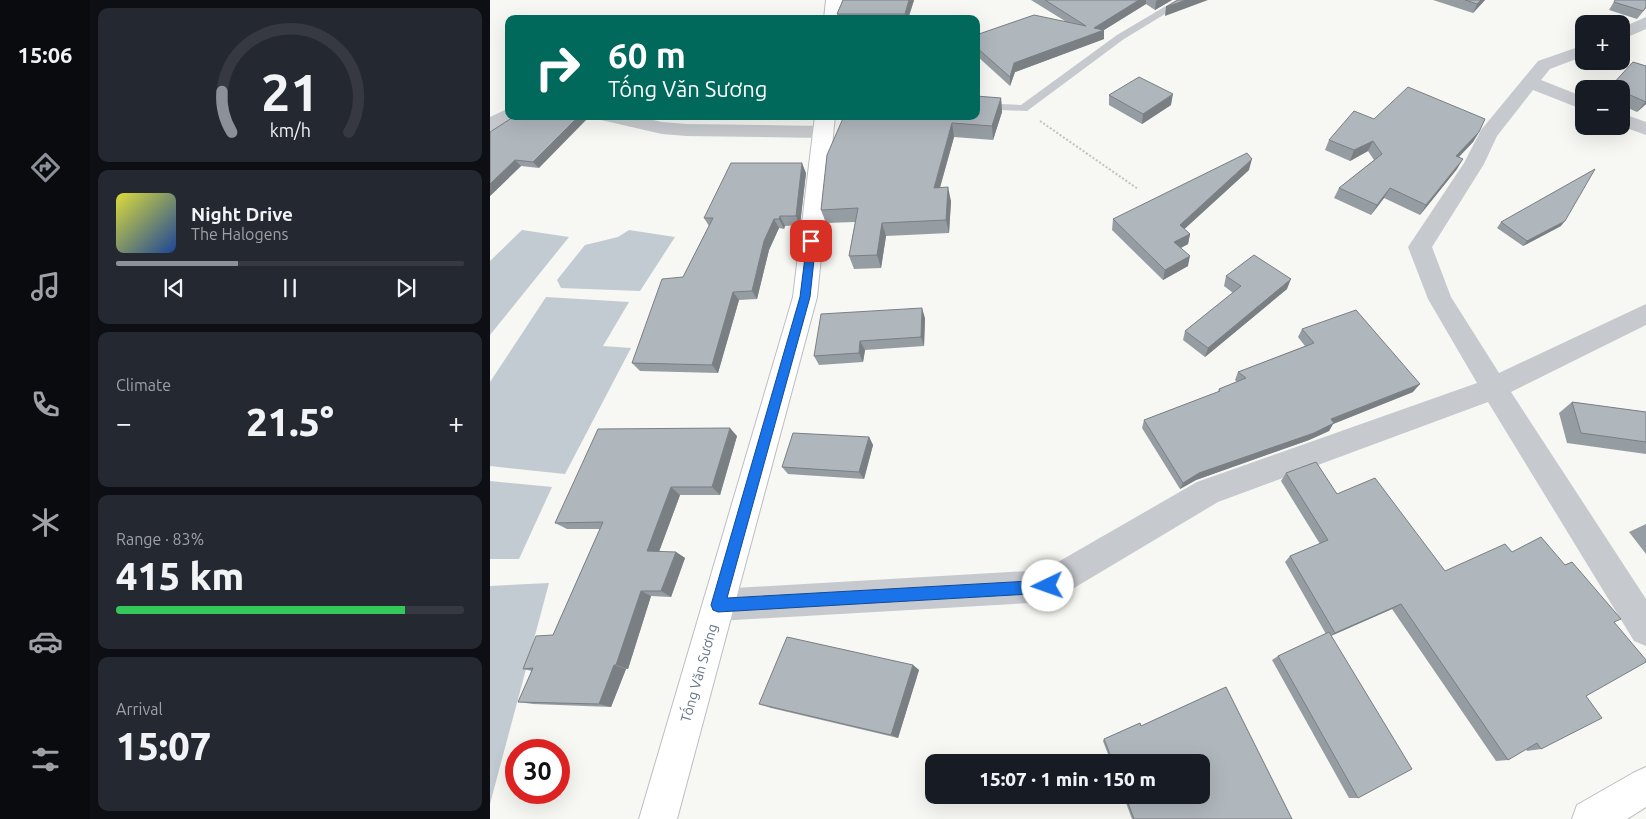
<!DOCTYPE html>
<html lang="en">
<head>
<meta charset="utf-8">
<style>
	body { margin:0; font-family:Ubuntu,sans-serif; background:#242831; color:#f1f3f6; height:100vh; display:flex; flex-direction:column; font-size:19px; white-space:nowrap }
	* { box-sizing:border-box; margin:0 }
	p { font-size:16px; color:#9ea1a6 }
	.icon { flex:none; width:28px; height:28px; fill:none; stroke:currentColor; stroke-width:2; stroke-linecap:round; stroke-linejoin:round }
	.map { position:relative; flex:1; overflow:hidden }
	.details { display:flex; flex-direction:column; gap:8px; padding:8px; background:#0d0f14; width:400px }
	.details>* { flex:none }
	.guide { position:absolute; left:15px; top:15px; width:475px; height:105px; border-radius:10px; box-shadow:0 5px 20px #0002; background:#00695c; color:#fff; overflow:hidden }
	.tools { position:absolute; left:1085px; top:15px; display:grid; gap:10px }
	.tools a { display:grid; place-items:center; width:55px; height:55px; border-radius:10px; background:#171b24; box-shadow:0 5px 20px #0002; font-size:25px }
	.speed { position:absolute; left:15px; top:739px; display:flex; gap:10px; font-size:25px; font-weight:700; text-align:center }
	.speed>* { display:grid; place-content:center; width:65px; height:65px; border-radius:50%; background:#171b24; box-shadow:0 5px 20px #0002; line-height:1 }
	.speed .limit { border:8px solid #d22; background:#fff; color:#111 }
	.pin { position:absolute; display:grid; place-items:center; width:42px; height:42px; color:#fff; margin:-21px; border-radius:10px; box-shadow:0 2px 8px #0006 }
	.me { position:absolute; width:55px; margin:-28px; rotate:267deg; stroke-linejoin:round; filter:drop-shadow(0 0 4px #0008) }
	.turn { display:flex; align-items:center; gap:18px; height:105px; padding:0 20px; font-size:22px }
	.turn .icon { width:65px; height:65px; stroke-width:2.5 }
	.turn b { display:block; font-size:35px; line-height:42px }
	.big { font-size:38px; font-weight:800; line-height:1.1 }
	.details .widget { flex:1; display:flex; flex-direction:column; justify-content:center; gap:8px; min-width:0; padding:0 18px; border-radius:10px; background:#242831 }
	.details .dial { align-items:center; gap:0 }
	.dial svg { height:130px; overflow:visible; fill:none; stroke:#363941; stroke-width:7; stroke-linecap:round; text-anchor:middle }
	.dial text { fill:#f1f3f6; stroke:none }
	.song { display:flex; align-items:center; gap:15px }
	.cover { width:60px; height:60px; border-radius:8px; background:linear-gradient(135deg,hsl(60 70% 55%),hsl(220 70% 35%)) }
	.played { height:5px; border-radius:2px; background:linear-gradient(90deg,#8c9099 35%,#363941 35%) }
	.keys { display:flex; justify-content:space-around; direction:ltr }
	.heat { display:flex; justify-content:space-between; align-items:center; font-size:28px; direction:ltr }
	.charge { height:8px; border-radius:4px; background:linear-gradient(90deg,#34c759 83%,#363941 0) }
	.trip { position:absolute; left:435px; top:754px; width:285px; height:50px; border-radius:10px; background:#171b24; box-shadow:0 5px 20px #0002; font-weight:800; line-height:50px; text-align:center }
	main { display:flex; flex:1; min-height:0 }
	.tab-bar { display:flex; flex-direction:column; width:90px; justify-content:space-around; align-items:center; background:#090b0e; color:#9ea1a6 }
	.tab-bar .icon { width:35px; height:35px }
	.tab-bar .selected { color:#8c9099 }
	.tab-bar b { font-size:22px; color:#f1f3f6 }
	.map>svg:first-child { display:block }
	.water { fill:#c2cbd1 }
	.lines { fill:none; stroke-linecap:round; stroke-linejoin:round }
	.secondary-casing { stroke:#bbbec3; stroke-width:2 }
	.path { stroke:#c0c1c4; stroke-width:2; stroke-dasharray:2 2; stroke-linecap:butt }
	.lane { fill:#c6c9cd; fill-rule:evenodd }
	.street { fill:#c6c9cd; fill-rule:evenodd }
	.secondary { fill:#fff; fill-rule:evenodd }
	.wall { fill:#969da2 }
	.shaded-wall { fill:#7a7f84 }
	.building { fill:#afb6bc; stroke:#7a7f84 }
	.route { fill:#1a73e8; stroke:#114b97 }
	.labels { text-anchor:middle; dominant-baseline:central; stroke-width:5; stroke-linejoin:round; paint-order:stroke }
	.street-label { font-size:14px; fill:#647386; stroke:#fff }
</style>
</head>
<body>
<main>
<nav class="tab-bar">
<b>15:06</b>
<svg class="icon selected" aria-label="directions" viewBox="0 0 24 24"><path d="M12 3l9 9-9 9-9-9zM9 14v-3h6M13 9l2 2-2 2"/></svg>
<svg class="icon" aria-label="music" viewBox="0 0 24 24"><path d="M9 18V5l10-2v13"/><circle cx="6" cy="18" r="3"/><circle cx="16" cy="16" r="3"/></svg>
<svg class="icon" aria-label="phone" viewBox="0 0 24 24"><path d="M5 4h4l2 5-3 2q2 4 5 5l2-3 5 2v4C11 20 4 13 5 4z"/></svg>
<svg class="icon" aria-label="climate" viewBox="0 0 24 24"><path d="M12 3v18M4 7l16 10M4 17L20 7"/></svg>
<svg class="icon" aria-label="car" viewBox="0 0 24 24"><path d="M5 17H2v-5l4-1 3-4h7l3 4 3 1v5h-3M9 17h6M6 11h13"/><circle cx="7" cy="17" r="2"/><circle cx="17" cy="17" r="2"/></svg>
<svg class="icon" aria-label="filters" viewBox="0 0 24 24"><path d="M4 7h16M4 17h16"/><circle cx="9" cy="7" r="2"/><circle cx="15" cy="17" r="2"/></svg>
</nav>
<section class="details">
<div class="widget dial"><svg viewBox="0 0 100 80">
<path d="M14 69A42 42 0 1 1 86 69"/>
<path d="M14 69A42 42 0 0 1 8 44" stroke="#8c9099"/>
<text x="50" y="56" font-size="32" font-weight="700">21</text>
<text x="50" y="72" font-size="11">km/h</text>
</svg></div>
<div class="widget">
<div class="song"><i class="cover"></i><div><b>Night Drive</b><p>The Halogens</p></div></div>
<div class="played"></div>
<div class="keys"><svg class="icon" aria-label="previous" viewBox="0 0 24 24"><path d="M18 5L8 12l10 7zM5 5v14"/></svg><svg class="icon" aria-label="pause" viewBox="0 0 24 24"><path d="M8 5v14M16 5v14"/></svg><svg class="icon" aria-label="next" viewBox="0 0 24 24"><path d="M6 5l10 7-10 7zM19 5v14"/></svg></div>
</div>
<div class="widget"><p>Climate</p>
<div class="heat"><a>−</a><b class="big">21.5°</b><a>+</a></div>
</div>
<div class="widget"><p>Range · 83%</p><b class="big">415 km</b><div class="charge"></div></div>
<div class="widget"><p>Arrival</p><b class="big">15:07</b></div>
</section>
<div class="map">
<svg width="1156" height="819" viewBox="0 0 1156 819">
	<rect width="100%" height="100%" fill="#f7f7f3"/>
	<!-- water -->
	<g class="water">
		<path d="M32,230L79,237L0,335V261Z"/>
		<path d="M139,230L185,237L150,291L71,288L67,280L95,245L128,237Z"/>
		<path d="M56,297L139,302L113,346L141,348L75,474L0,466V382Z"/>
		<path d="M0,481L62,487L29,559H0Z"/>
		<path d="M59,583L0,804V586Z"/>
	</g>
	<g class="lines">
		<!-- secondary casing -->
		<g class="secondary-casing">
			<g id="secondary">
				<path d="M336,0H352L351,19H334Z"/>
				<path d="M325,116H345L327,297L187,819H149L303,297Z"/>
				<path d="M1156,767V807L1137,819H1082L1087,805L1143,773Z"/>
			</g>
		</g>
		<!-- path -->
		<path class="path" d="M550,121L648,189"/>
		<!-- lane -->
		<path class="lane" d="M686,0H698L634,39L537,111L486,109V103L531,105L627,35Z"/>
		<!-- street -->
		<g class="street">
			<path d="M1156,17V29L1131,40V28Z"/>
			<path d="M1094,45V56L1060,69L1051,80L1094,97V110L1043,90L1007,136L994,164L942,247L961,297L1009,373L1156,304V325L1021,392L1156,599V646L1144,641L998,402L728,502L569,597L558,602L228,621L216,617L212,605L216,593L228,589L554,570L707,482L987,383L938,299L918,247L974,163L991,130L1048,61Z"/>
			<path d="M19,108V116H27L26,118L7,129L0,131V117Z"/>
			<path d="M1131,113L1156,122V135L1131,126Z"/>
			<path d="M108,116H146L172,122L197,124L334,126L341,128L344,132L341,136L334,138L197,136L172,134L111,120Z"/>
		</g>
		<!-- secondary -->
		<use href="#secondary" class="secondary"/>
	</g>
	<!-- wall -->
	<g class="wall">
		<path d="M353,0H424L418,19H349L347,14Z"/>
		<path d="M541,0H682L665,10L656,4L614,30V39L525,72L520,86L486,55V35L575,21Z"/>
		<path d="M943,0H995L983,13Z"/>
		<path d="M1125,0H1156V8L1147,19L1119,10Z"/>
		<path d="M1143,62L1156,66V104L1147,112L1131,105V89H1119Z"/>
		<path d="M619,95L681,105L652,124L619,105Z"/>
		<path d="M511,98L512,112L503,140L464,137L450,188L461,201L459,233L396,236L391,268L364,269L359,256L365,222L336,223L331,210L337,155Z"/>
		<path d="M25,116L49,168L31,166L0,196Z"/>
		<path d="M884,119L989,132L983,142L969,157L967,169L930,215L894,198L881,215L844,198L849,188L884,160L878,151L860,161L835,150L839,140Z"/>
		<path d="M759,170L694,229L700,234L698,244L691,248L698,266L673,280L622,230L623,219Z"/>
		<path d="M316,173L310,225L295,226L294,229L289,228L279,250L267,299L249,300L228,373L150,371L142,363L193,277L219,226L214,218Z"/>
		<path d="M1011,222L1071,226L1033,246L1007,228Z"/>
		<path d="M736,276L797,289L715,357L693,340L695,331L743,293L734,286Z"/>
		<path d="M435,318L434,346L375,350L373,362L329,365L324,356Z"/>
		<path d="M812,329L923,392L843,424L839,431L819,440L706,480L690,489L652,428L654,420L728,392L729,389L747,382L745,380L748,372L815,346L808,337Z"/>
		<path d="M1082,402L1156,412V454L1077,443L1069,413Z"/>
		<path d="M247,436L230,495H190L169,552H186L195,558L181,597L161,596L138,669H136L121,707L43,704L28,702L42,671L33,669L63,635L110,529H77L65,523Z"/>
		<path d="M379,437L383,445L374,479L298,474L292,467Z"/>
		<path d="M796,473L847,494L955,571L1022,552L1074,565L1082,562L1124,622L1096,696L1051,749L1037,751L1036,749L1018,760L1006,761L902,609L841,636L868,798H859L782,660L788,656L836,634L795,562L800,556L830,544L791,481Z"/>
		<path d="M1156,524V554L1139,532Z"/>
		<path d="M423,665L429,670L408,738L281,708L269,704Z"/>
		<path d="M736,687L802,819H642L633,795H711V762H621L613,741L614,739L650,723L651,726Z"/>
	</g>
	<!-- shaded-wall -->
	<g class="shaded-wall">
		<path d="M419,0H424L418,19H416L415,14Z"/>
		<path d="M649,0H656V4L614,30V39L525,72L520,86V77L524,63L604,28Z"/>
		<path d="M668,0H682L665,10L666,1Z"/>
		<path d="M696,0H718L675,16L676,7Z"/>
		<path d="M991,0H995L983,13L987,4Z"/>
		<path d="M683,94L681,105L652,124L653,114Z"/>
		<path d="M511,98L512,112L503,140L502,126Z"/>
		<path d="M1156,101V104L1147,112Z"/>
		<path d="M89,116H100L49,168L43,162Z"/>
		<path d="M462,123L464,137L446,201L444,188Z"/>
		<path d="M989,132L983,142L960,166L966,156Z"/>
		<path d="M883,141L878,151L860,161L864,150Z"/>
		<path d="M762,159L759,170L688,235L690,225Z"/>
		<path d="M973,159L967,169L930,215L936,205Z"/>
		<path d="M25,160L31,166L0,196V184Z"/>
		<path d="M312,163L316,173L310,225L306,216Z"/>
		<path d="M458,187L461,201L459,233L456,220Z"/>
		<path d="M900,188L894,198L881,215L887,205Z"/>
		<path d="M290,216L295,226L294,229L289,219Z"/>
		<path d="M284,219L289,228L279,250L267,299L262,291L274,241Z"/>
		<path d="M1075,221L1071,226L1033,246L1037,241Z"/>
		<path d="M392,223L396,236L391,268L387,255Z"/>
		<path d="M700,234L698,244L683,252L684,242Z"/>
		<path d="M700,256L698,266L673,280L675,270Z"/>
		<path d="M801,279L797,289L715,357L718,348Z"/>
		<path d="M243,292L249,300L228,373L222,365Z"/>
		<path d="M432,308L435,318L434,346L431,337Z"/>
		<path d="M370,341L375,350L373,362L369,353Z"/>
		<path d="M930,384L923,392L843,424L839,431L819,440L706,480L690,489L693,483L709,473L841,419Z"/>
		<path d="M240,428L247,436L230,495L222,487Z"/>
		<path d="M379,437L383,445L374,479L369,472Z"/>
		<path d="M181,487L190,495L167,557L157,551Z"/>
		<path d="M186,552L195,558L181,597L171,591Z"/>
		<path d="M151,591L161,596L138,669L126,665Z"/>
		<path d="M911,604L902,609L838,637L845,633Z"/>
		<path d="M124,665L136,669L121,707L109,704Z"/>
		<path d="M423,665L429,670L408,738L401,735Z"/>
	</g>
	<!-- building -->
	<g class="building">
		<path d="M353,0H419L415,14H347Z"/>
		<path d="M555,0H649L604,28L614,30L524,63L520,77L486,47V35L544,15L596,26Z"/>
		<path d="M688,0H696L676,7Z"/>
		<path d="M975,0H991L987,4Z"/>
		<path d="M1125,0H1156V7L1153,11L1124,2Z"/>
		<path d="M1143,62L1156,66V102L1131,91V89H1127L1121,86Z"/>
		<path d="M649,77L683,94L653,114L619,95Z"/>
		<path d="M918,87L995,119L989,132L966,156L973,159L936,205L900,188L887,205L849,188L892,154L883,141L864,150L839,140L864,111L884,119Z"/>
		<path d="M486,96L511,98L502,126L462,123L444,188L458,187L456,220L392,223L387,255L359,256L368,208L331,210L337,155L354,116H486Z"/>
		<path d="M25,116H89L43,162L25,160L0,184V132Z"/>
		<path d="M757,153L762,159L690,225L700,234L684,242L700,256L675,270L623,219Z"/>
		<path d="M241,163H312L306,216H290L289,219H284L274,241L262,291L243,292L222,365L142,363L172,279L193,277L223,218H214Z"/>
		<path d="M1105,169L1075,221L1037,241L1011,222Z"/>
		<path d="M764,255L801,279L718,348L695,331L751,286L736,276Z"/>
		<path d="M432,308L431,337L370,341L369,353L324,356L331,314Z"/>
		<path d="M866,310L930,384L841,419L844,423L824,433L709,473L693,483L654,420L730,391L729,389L756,378L748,372L824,343L812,329Z"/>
		<path d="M1082,402L1156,412V442L1091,433Z"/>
		<path d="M240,428L222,487H181L157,551L186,552L171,591H151L126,665H124L109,704L28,702L43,668L33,669L46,636L63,635L113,522L65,523L108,429Z"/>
		<path d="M303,433L379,437L369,472L292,467Z"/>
		<path d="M826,462L847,494L885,478L955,571L1015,544L1022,552L1051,537L1075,565L1082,562L1131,619L1124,622L1156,660V662L1096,696L1112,718L1051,749L1047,743L1018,760L911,604L845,633L800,556L838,540L796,473Z"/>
		<path d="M839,632L922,769L868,798L788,656Z"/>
		<path d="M297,637L423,665L401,735L269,704Z"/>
		<path d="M736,687L802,819H644L635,795H711V762H623L614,739L650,723L651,726Z"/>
	</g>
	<!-- route -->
	<path class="route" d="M321,238L326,241L320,297L237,598L558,580L563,582L565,586L563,591L558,593L228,612L223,610L221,605L310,297L317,241Z"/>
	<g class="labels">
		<!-- street labels -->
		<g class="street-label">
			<text transform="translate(209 673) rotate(-74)">Tống Văn Sương</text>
		</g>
	</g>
</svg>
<div class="tools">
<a>+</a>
<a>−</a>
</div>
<div class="speed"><div class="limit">30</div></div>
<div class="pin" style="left:321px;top:241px;background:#d93025"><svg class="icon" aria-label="arrive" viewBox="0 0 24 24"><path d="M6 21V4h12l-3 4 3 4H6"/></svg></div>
<svg class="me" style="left:558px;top:586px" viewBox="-20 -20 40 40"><circle r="19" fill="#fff"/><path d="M0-13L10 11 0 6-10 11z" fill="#1a73e8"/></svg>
<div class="trip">15:07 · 1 min · 150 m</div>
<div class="guide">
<div class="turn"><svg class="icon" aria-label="right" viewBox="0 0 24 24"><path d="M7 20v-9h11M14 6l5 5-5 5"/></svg><div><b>60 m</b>Tống Văn Sương</div></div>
</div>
</div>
</main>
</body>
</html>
